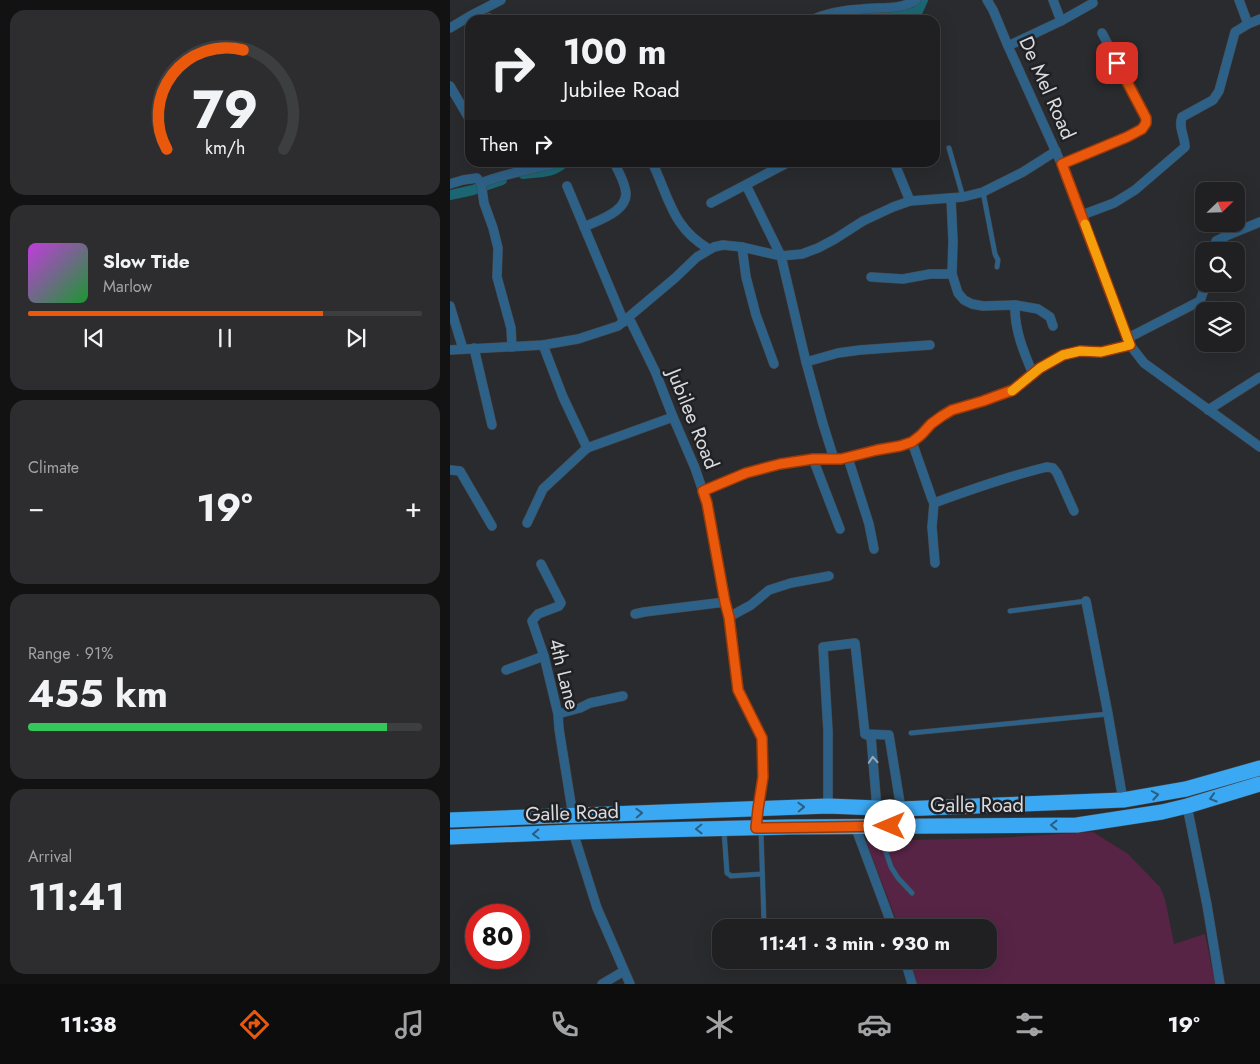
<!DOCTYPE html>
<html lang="en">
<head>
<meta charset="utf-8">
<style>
	body { margin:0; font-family:Jost,sans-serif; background:#2d2d2f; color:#f1f3f6; height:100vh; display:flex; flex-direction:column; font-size:19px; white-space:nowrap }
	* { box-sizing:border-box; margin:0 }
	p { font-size:16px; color:#a2a3a5 }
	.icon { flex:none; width:28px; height:28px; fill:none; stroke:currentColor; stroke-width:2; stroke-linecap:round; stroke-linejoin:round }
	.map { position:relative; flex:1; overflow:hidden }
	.side { display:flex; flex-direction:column; gap:10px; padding:10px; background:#121213; width:450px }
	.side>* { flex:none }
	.guide { position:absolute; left:15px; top:15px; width:475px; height:152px; border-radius:15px; box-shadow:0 5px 20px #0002,0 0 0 1px #3d3e40; background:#202022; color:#f1f3f6; overflow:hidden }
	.needle { width:32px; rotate:67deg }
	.buttons { position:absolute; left:745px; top:182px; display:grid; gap:10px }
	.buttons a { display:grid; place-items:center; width:50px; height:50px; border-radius:10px; background:#202022; box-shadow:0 5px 20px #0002,0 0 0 1px #3d3e40; font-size:25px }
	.speed { position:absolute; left:15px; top:904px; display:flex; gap:10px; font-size:25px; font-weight:700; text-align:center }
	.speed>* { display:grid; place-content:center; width:65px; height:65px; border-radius:50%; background:#202022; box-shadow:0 5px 20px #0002,0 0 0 1px #3d3e40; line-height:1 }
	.speed .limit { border:8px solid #d22; background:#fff; color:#111 }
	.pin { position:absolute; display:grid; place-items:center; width:42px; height:42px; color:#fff; margin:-21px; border-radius:10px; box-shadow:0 2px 8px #0006 }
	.me { position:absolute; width:55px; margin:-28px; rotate:270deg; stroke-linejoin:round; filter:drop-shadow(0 0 4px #0008) }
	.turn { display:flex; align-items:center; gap:18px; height:105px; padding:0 15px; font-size:22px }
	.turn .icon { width:65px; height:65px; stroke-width:2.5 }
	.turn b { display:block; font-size:35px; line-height:42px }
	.then { display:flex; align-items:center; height:48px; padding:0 15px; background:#0003; gap:10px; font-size:19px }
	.big { font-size:38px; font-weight:700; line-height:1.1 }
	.side .widget { flex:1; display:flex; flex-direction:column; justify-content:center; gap:8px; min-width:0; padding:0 18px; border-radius:15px; background:#2d2d2f }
	.side .dial { align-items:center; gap:0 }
	.dial svg { height:130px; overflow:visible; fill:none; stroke:#3d3e40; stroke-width:7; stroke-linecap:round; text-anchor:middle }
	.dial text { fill:#f1f3f6; stroke:none }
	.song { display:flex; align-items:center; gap:15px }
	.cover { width:60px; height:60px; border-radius:8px; background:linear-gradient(135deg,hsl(290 70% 55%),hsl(130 70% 35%)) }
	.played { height:5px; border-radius:2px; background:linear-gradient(90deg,#ea580c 75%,#3d3e40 75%) }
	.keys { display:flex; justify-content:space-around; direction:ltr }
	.heat { display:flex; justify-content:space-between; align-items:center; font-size:28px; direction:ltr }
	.charge { height:8px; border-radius:4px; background:linear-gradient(90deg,#34c759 91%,#3d3e40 0) }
	.trip { position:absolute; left:262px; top:919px; width:285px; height:50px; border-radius:15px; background:#202022; box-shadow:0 5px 20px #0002,0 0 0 1px #3d3e40; font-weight:700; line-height:50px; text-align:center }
	.tabs { display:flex; height:80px; justify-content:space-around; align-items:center; background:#0d0d0e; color:#a2a3a5 }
	.tabs .icon { width:35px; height:35px }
	.tabs .on { color:#ea580c }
	.tabs b { font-size:22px; color:#f1f3f6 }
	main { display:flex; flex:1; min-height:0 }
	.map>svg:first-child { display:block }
	.green { fill:#572445 }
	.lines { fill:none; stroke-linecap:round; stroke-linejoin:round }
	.canal { stroke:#1a6773; stroke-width:10 }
	.lane-casing { stroke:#46474a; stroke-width:5.5 }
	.street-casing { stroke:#46474a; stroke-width:10 }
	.highway-casing { stroke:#46474a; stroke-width:16 }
	.lane { stroke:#2e6187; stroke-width:4.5 }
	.street { stroke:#2e6187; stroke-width:9 }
	.highway { stroke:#3ba8f3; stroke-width:15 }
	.oneway { stroke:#96aabb }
	.oneway2 { stroke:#2c5e81 }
	.route-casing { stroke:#983908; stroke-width:12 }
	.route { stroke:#ea580c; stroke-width:9 }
	.slow { stroke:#f59e0b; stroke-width:9 }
	.labels { text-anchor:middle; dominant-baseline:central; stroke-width:5; stroke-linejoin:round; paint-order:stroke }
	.street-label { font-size:20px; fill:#dbdbde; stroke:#202124 }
</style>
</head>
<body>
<main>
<section class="side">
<div class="widget dial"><svg viewBox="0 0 100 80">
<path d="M14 69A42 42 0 1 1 86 69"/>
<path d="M14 69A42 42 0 0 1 61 8" stroke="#ea580c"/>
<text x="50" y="56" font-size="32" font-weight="700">79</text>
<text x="50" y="72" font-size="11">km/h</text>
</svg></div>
<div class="widget">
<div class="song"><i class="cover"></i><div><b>Slow Tide</b><p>Marlow</p></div></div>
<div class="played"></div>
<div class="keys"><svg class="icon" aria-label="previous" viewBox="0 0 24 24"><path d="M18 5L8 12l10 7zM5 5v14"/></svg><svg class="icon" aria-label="pause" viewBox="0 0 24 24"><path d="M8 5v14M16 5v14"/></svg><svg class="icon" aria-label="next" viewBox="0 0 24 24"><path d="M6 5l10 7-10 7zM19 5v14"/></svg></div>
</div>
<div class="widget"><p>Climate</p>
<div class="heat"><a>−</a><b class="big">19°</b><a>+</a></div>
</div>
<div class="widget"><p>Range · 91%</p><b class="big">455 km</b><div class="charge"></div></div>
<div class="widget"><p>Arrival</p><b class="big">11:41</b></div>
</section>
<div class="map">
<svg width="810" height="984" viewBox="0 0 810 984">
	<rect width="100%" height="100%" fill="#2a2b2e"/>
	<!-- green -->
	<path class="green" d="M643,832L678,854L710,887L715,899L724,944L755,934L765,984H467L461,960H539V928L449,927L416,841L548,838Z"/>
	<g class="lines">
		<!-- canal -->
		<g class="canal">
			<path d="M391,20C416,15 443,20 468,11L473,0"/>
			<path d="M73,174C86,172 104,174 114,162"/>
			<path d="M0,195L23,190L52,180"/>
		</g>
		<!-- lane casing -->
		<g class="lane-casing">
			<g id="lane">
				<path d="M499,148L513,197"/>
				<path d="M533,192L545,254L548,260L547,267"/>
				<path d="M560,611L636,601"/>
				<path d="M461,733L658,714"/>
				<path d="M428,829L441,867L448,878L462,893"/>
				<path d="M274,831L277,873L281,876L312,874"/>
				<path d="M311,831L314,923"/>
			</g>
		</g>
		<!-- street casing -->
		<g class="street-casing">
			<g id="street">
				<path d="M537,0L543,10L558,46L615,172L680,345L694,363L810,447"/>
				<path d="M603,0L611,21"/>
				<path d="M789,0L798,24"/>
				<path d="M39,18L40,20"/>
				<path d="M361,20C377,13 394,10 412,9C429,7 452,10 466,0"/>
				<path d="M0,28L20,16L51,0"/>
				<path d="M558,46L611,21L643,3"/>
				<path d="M0,86L20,120"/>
				<path d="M202,162C219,197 222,228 259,249"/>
				<path d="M444,162L460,201"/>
				<path d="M612,164C625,158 690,135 695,126C699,119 694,113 691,107L652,33"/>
				<path d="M31,183C49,176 67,172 85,168C93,166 101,166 108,162"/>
				<path d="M0,184L13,180L27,178L31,183L34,203L43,228L48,248L47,277L61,328L62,347"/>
				<path d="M296,185L331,256L356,362L373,424L384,459"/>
				<path d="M117,186L174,322"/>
				<path d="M501,198L503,241L502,274L508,293L514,300L522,304L533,306L565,305C564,329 574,353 583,374"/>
				<path d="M261,203L339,162"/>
				<path d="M632,215L664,203L685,190L735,147C735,136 728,128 732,117L763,100L769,91L785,32L798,24L810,19"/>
				<path d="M134,227C149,220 182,210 175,188C173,179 168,171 164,162"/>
				<path d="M292,247L296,277L306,315L324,364"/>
				<path d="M764,251L766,241L778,235L810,222"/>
				<path d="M421,277L453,279L480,274H502"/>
				<path d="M565,305L588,309L600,317L603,326"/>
				<path d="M0,306L13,349"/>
				<path d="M179,318L205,371L223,417L245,468L257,503L275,602L279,617L289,690L312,738L313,777L308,809L306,828"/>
				<path d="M678,338L750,301L756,284"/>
				<path d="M24,348L42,425"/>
				<path d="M0,350L93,345L128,339L168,326L225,278L247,257L264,247L273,245L292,247L331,256L352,254L368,248L385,239L413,221L443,207L460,201L513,197L533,192L573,172L606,151"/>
				<path d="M356,362L388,353L410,350L480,345"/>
				<path d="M758,410L810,377"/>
				<path d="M462,442L482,499L484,503C522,489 559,476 597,467L603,468L607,473L624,511"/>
				<path d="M137,448L223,417"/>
				<path d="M398,458L419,524L424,549"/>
				<path d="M363,459L390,529"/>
				<path d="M0,470L10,471L42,526"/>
				<path d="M253,491L296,473L330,464L363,459H391L427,449L450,446L462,442L471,435L481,424L492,416L502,410L533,401L563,390L590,368L613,355L630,351L651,352L680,345"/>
				<path d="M484,503L482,527L485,563"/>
				<path d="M77,523L93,489L137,448L113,397L93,345"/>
				<path d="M91,564L111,603L109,606L88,614L82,621L94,656L108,714L109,729L123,816"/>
				<path d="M636,601L658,714L673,800"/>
				<path d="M185,614L194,612L275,602"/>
				<path d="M279,617L301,605L319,590L341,583L379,576"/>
				<path d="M56,670L94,656"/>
				<path d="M108,714L130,708L140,703L173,696"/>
				<path d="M378,806V731L373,647L405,643L415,734"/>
				<path d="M737,806L757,905L770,984"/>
				<path d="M427,809L421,737L415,734L439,735L451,809"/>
				<path d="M405,826L443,928"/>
				<path d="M123,832L147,908L180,984"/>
				<path d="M455,960L462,984"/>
				<path d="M152,984L174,971"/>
			</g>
		</g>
		<!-- highway casing -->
		<g class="highway-casing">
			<g id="highway">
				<path d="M0,820L378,806L451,809L673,800L736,789L810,768"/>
				<path d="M0,837L123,832L339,827L627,825L712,812L737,806L810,784"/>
			</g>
		</g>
		<!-- lane -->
		<use href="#lane" class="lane"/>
		<!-- street -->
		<use href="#street" class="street"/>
		<!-- highway -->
		<use href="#highway" class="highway"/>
	</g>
	<!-- one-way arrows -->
	<defs><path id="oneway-chevron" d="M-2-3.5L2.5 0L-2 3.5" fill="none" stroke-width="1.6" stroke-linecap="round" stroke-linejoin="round" transform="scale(1.25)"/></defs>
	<use class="oneway" href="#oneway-chevron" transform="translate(423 760) rotate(-94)"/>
	<g class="oneway2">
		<use href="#oneway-chevron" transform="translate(705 795) rotate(-10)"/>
		<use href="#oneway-chevron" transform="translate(763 798) rotate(163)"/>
		<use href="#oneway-chevron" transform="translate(351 807) rotate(-2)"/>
		<use href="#oneway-chevron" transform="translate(189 813) rotate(-2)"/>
		<use href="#oneway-chevron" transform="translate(604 825) rotate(180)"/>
		<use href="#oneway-chevron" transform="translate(249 829) rotate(179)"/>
		<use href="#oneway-chevron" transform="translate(86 834) rotate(178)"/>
	</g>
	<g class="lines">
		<!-- route casing -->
		<g class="route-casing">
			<path id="route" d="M440,826L306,828L308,809L313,777L312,738L288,690L279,617L275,602L257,503L253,491L296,473L330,464L363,459H391L427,450L450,446L462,442L471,435L481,424L492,416L502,410L533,401L563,390L590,368L613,355L630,351L651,352L680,345L612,164L677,137L692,129L696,123V118L667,63"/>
		</g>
		<!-- route -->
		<use href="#route" class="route"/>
		<!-- slow -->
		<path class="slow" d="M562,391L590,368L613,355L630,351L651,352L680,345L635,224"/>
	</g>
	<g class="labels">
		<!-- street labels -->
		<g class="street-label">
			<text transform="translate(597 88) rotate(66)">De Mel Road</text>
			<text transform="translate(243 419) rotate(68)">Jubilee Road</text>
			<text transform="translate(114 674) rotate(76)">4th Lane</text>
			<text x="527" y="805">Galle Road</text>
			<text transform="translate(122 813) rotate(-2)">Galle Road</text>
		</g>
	</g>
</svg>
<div class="buttons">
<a><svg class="needle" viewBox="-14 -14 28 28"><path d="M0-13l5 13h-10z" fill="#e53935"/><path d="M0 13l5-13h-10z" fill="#a2a3a5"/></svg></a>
<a><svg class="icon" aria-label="search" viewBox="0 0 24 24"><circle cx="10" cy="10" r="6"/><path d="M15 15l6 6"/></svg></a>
<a><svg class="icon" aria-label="layers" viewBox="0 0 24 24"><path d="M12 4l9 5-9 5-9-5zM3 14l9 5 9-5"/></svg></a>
</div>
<div class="speed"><div class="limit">80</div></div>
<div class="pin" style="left:667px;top:63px;background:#d93025"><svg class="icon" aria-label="arrive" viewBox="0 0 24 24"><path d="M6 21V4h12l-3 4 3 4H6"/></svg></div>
<svg class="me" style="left:440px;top:826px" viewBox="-20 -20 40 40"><circle r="19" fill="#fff"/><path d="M0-13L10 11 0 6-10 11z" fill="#ea580c"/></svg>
<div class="trip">11:41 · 3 min · 930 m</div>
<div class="guide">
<div class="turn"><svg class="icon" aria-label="right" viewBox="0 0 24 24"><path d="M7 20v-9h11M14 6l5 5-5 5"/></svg><div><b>100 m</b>Jubilee Road</div></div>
<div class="then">Then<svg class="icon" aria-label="right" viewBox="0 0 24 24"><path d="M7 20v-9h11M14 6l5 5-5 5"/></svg></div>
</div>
</div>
</main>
<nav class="tabs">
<b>11:38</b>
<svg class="icon on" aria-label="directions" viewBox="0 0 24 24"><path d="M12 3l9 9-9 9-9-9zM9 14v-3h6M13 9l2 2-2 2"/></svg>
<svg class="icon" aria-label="music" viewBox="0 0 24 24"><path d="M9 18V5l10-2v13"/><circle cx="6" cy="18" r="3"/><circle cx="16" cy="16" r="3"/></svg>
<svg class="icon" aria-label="phone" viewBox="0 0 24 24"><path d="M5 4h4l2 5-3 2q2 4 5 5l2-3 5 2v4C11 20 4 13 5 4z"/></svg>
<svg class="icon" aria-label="climate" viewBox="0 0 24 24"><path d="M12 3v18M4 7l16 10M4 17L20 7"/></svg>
<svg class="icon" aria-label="car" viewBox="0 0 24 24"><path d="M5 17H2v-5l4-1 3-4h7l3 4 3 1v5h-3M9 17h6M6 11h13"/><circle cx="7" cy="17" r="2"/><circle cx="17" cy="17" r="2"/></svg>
<svg class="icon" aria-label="filters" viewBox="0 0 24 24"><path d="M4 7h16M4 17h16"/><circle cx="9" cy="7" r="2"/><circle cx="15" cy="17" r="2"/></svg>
<b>19°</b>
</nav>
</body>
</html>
